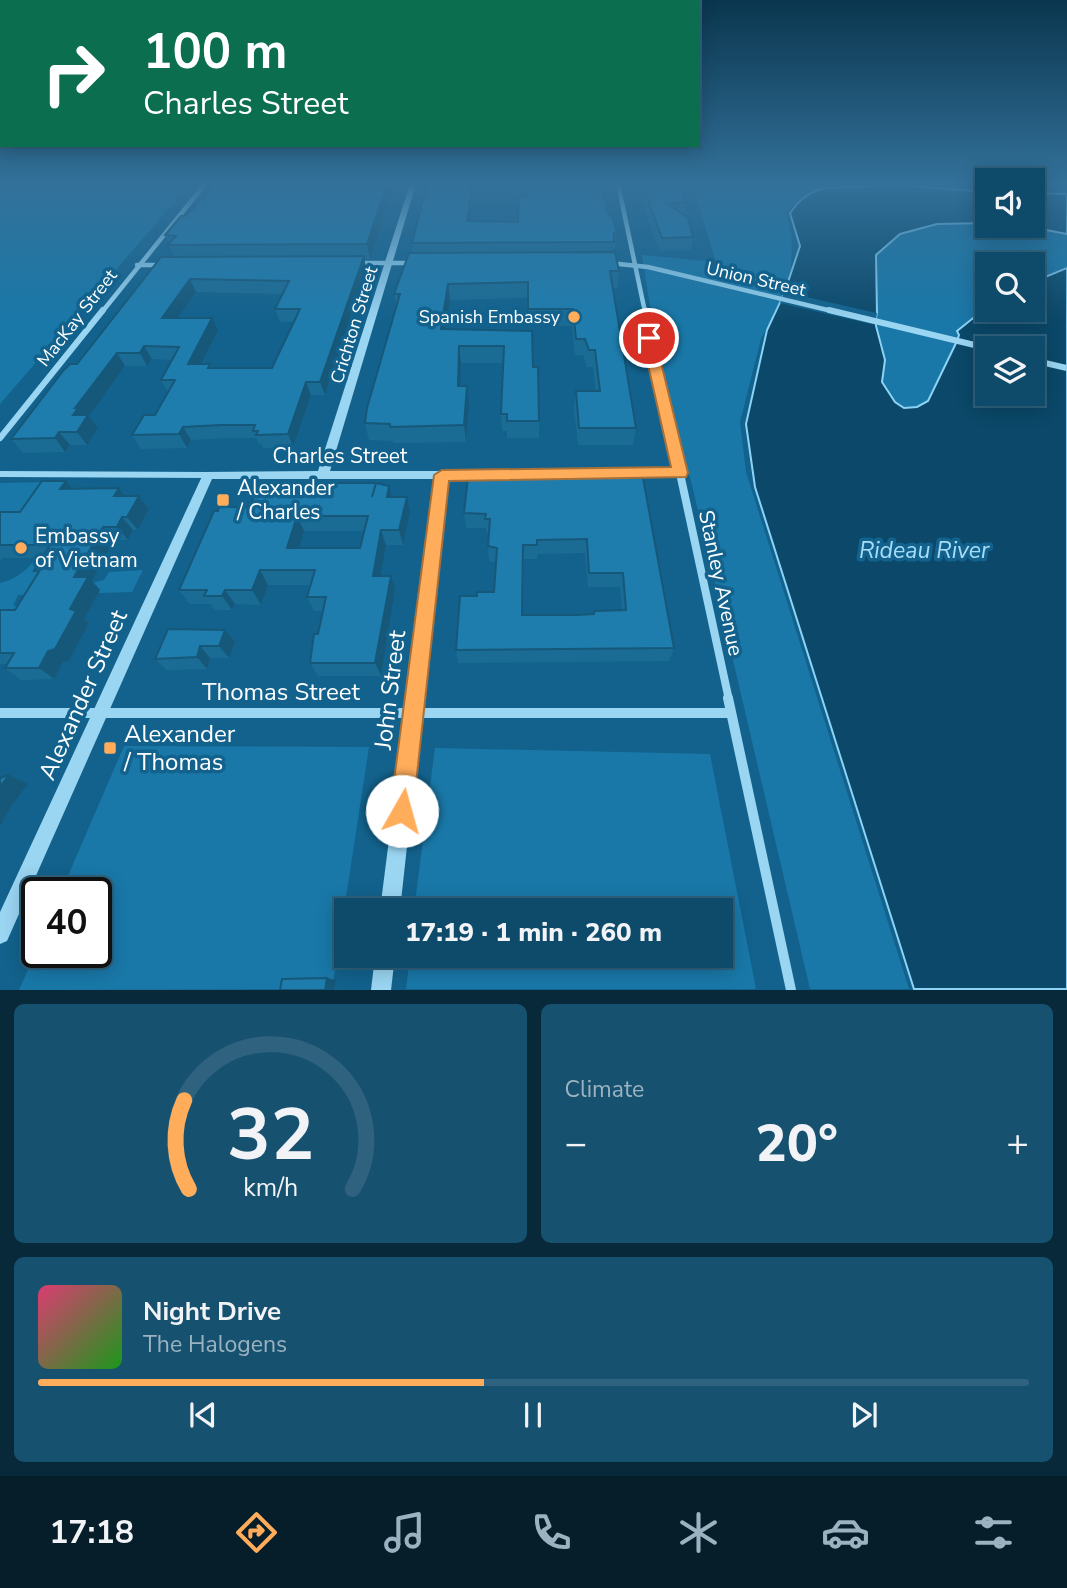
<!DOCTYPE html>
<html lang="en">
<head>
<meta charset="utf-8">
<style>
	body { margin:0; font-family:"Nunito Sans",sans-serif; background:#175170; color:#f1f3f6; height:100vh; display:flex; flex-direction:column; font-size:26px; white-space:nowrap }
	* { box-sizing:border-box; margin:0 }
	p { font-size:23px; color:#9bb3c1 }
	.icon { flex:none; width:38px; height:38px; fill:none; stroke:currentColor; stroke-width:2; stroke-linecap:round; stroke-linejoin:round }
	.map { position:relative; height:990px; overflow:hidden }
	.details { display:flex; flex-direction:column; gap:14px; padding:14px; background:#08293a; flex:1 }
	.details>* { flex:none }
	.guide { position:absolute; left:0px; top:0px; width:700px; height:147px; box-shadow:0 4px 18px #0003,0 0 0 2px #2e627e; background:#0b6e4f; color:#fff; overflow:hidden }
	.buttons { position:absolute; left:975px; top:168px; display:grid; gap:14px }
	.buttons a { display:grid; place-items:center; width:70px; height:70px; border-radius:0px; background:#0e4a6a; box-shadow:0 4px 18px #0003,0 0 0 2px #2e627e; font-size:35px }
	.speed { position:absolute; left:21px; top:877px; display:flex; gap:14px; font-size:35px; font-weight:700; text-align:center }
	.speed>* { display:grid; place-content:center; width:91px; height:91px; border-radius:50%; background:#0e4a6a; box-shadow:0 4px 18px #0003,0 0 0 2px #2e627e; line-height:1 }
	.speed .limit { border:4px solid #111; border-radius:10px; background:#fff; color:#111 }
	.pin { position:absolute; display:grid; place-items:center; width:60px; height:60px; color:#fff; margin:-30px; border:4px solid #fff; border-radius:50%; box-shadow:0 2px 7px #0007 }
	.me { position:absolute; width:77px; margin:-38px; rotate:7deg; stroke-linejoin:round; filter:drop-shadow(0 0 5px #0008) }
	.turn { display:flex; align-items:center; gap:24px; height:147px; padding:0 28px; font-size:32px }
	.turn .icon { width:91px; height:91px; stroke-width:2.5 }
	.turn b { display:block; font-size:49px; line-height:60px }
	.big { font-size:52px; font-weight:800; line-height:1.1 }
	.details .card { flex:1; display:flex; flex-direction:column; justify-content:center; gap:10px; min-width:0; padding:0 24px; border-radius:10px; background:#175170 }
	.details .dial { align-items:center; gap:0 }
	.dial svg { height:182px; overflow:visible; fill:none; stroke:#2e627e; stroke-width:7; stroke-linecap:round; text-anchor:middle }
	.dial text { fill:#f1f3f6; stroke:none }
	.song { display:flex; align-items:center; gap:21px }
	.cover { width:84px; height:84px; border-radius:10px; background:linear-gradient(135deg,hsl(340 70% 55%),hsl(120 70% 35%)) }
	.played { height:7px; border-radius:4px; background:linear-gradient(90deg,#ffac5b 45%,#2e627e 45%) }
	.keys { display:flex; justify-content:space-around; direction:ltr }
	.heat { display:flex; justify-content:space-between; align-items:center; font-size:38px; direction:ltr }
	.details .tiles { flex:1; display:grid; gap:14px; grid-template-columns:1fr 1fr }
	.card:last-child { grid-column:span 2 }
	.trip { position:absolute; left:334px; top:898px; width:399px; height:70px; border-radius:0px; background:#0e4a6a; box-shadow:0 4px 18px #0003,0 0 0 2px #2e627e; font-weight:800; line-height:70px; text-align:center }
	.dock { display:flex; height:112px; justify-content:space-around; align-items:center; background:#061e2a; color:#9bb3c1 }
	.dock .icon { width:49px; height:49px }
	.dock .active { color:#ffac5b }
	.dock b { font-size:32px; color:#f1f3f6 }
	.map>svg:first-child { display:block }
	.green { fill:#1978a8 }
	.water { fill:#0b4869; stroke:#8cd3f5; stroke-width:2; fill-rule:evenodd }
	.pier { fill:#12628d }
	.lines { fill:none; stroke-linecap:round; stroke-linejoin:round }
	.minor-far3 { stroke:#9ad5f2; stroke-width:4.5 }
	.minor-far2 { stroke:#9ad5f2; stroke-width:6 }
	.minor-far1 { stroke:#9ad5f2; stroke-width:8 }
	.minor { stroke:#9ad5f2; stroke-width:10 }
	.tertiary { fill:#9ad5f2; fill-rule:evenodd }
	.wall { fill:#1b6c95; fill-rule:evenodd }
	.shaded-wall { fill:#165879 }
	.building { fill:#1f7dad; stroke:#165879; stroke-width:2; fill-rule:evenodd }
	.route { fill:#ffac5b; stroke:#a6703b; stroke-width:2 }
	.poi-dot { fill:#ffac5b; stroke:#12628d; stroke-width:2.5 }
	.labels { text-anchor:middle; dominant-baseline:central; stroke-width:7; stroke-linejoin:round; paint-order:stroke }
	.far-street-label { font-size:18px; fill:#fff; stroke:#12628d }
	.far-poi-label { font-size:18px; fill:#fff; stroke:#12628d; text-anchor:end }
	.street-label { font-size:21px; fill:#fff; stroke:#12628d }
	.poi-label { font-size:21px; fill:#fff; stroke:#12628d; text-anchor:start }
	.water-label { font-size:23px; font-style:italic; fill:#a6def9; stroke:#12628d }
	.near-street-label { font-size:24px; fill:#fff; stroke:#12628d }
	.near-poi-label { font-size:24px; fill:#fff; stroke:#12628d; text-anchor:start }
</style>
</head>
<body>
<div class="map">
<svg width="1067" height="990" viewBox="0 0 1067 990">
	<rect width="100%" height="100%" fill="#12628d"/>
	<!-- green -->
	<g class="green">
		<path d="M0,184H190L0,404Z"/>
		<path d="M692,184H843C818,186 802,195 786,213L792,236L791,270L780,303L761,339L740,422L746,472L909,989H810L692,485L661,376L642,255L716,262Z"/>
		<path d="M976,222L987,223V226H1025L1067,234V268L1033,282L1032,264H987V307L957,331L959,335L957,341L928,401L917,407L904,408L895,402L882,382L885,359L875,322L877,313L876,255L900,234L937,224Z"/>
		<path d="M53,482L21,513L0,519V483Z"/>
		<path d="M63,516L91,583L104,580L109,572L143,570L132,592L98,593L99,590L18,595L13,606L31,605L14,614H0V583C33,576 47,541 63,516Z"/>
		<path d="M124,746L369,747L332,989L19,990L37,949V952H96V892H61Z"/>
		<path d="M435,748L710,754L756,989H406L410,956H721V910H414Z"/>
	</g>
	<!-- water -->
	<g class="water">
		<path d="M884,184L987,192V223L937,224L900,234L876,255L877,313L875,322L885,360L882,382L895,402L904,408L917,407L928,401L957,341L959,335L957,331L987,307V310H1032L1033,282L1067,268V989H914L755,487L746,424L767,330L784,294L800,246L790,213C816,174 845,194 884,184ZM987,348H1032V394H987Z"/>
		<path d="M1033,193L1067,194V234L1025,226H1032Z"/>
	</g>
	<!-- pier -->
	<path class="pier" d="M784,292L877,313L875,325L780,303Z"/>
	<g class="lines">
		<!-- minor-far3 -->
		<g class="minor-far3">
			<path d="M618,184L645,312"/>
			<path d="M357,263H415"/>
			<path d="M609,263L648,267L836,312"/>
			<path d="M137,265H163"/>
			<path d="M102,312L205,184"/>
		</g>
		<!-- minor-far2 -->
		<g class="minor-far2">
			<path d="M645,310L681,479"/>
			<path d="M829,310L987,348"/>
			<path d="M1032,360L1067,368"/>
			<path d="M0,438L103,310"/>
			<path d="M0,474L208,475"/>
			<path d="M442,475L680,473"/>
		</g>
		<!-- minor-far1 -->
		<path class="minor-far1" d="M681,478L729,700"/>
		<!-- minor -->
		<g class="minor">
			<path d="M728,698L791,990"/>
			<path d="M0,713H730"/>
		</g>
		<!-- tertiary -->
		<g class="tertiary">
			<path d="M410,184H416L330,471H442L448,475L400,910H380L435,479H212L7,941L0,944V912L204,472L318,471Z"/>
			<path d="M375,956H395L391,990H371Z"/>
		</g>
	</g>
	<!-- wall -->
	<g class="wall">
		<path d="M394,184L370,259H364L366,269L325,395H311L293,447L263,448L261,444H259L256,438H228L191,440L187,448L141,449L132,435L155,415L168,392L161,380L172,360L152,359L147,366H125L89,416L98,428L87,445H70L65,452L23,453L11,439L174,257L165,235ZM196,292L283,294L275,309L280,322H294L272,368H212L210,364H202L218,331L178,318Z"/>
		<path d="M427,184H470L472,211L471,221L518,222L525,196L524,184H602L608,213L617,233L615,249H613V252L619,271L617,288H612L636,428L633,445H578L574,408L576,391H596L593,367H587L583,355H575L572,326H528V298L450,300L445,329L532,331L533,367L539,421V438H507V431H502L501,414L503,363H461L460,386H467L469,403L466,442L394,443L393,441L369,440L365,423L397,306L394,294L413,253L412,243Z"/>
		<path d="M637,184H679L686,202L683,215L693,237L691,250L659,251L641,200Z"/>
		<path d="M643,478L674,648L669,661L458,663L456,650L477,596L494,592L496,562L489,561L488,546L489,533H487L486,528H466L464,513ZM585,553L588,587H620L622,610L576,615H523L524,559H537V554Z"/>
		<path d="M66,481L72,489L125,496H139L149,509L138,530H133L128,540H114L92,581L100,590L84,619L89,623L69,661L63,662L54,679L21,680L5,668L7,664H0V610H15L38,574L34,571L42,558H2L0,562V512H20Z"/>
		<path d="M389,486L392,497H407L410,512L403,545H386L380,576L395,590L381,676H318L310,663L323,611H314L307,597L311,585H268L261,605L235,604L232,610H215L211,604H190L179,590L250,507ZM304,531H364L360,548H299Z"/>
		<path d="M225,630L235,642L229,658H210L207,669L167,670L155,659Z"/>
	</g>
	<!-- shaded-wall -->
	<g class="shaded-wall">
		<path d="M387,184H394L370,259L367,244Z"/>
		<path d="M471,195L472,211L468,237L467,221Z"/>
		<path d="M364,256L366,269L325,395L320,382Z"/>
		<path d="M190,279L196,292L169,331L162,318Z"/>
		<path d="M448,284L450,300L443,346L441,329Z"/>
		<path d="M212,318L218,331L195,377L188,364Z"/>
		<path d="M144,346L152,359L147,366L140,353Z"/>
		<path d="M459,346L461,363L460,403L458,386Z"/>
		<path d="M117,353L125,366L89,416L98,428L87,445L77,432L73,415L75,408Z"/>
		<path d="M306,382L311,395L293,447L288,434Z"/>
		<path d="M467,386L469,403L466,442L464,425Z"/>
		<path d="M183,427L191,440L187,448L179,434Z"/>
		<path d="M59,432L70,445L65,452L55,438Z"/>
		<path d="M66,481L77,494L60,489Z"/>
		<path d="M389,486L393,501L387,497Z"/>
		<path d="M119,488L129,502L114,496Z"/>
		<path d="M139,496L149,509L138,530L127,517Z"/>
		<path d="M407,497L410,512L403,545L399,530Z"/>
		<path d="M297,516L304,531L295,563L287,548Z"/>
		<path d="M122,517L133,530L128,540L117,527Z"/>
		<path d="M103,527L114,540L92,581L100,590L84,619L89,623L69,661L63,662L54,679L39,668L70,609L74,577Z"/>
		<path d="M381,530L386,545L378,590L373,576Z"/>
		<path d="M260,570L268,585L261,605L252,590Z"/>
		<path d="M391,576L395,590L381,676L375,663Z"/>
		<path d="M225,590L235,604L232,610L222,596Z"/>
		<path d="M225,630L235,642L229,658L219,646Z"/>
		<path d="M200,646L210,658L207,669L197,657Z"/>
		<path d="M9,775L28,784L11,806L0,826V787Z"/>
		<path d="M327,978L336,980L334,990H325Z"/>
	</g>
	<!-- building -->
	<g class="building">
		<path d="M215,184H387L367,244L168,245L176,236L165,235L181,216H185L210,191Z"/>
		<path d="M427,184H468L470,186L471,195L467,221L518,222L519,196H526L525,184H602L608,213L613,218L617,233H614V242L412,243Z"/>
		<path d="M642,184H679L686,202L667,203L688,218L693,237L662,238Z"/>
		<path d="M615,252L619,271H610L636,428H579L576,391H600L595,350H589L585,339H576L573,309H528V282L448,284L441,329L532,331L533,367H538L539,421H507V414H501L504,346H459L458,386H467L464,425L390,427V424L365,423L367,408L400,294H394L409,253Z"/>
		<path d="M364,256L320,382H306L288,434L256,435L258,431H253L255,425H221L183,427L179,434L132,435L144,415H155L175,380H161L179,347L144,346L140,353H117L75,408H78L73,415H88L77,432H59L55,438L11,439L63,371L70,364H77L161,257ZM190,279L289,281L275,309H300L272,368H208L210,364H188L212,318H162Z"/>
		<path d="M468,478H643L674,648L456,650L460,596H477V592H494L497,548L488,546L490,519H485L486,514L464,513ZM587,539L589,573H623L626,610L594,611V614L576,615H522L523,545H537V540Z"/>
		<path d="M42,481H66L60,489L119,488L114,496H139L127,517H122L117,527H103L74,577H88L70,609L76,611L55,649L48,651L39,668H5L14,653H0V610H15L40,570L34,571L50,545H0V512H20Z"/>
		<path d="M259,483H376L372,497L376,483L389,486L387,497H407L399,530H381L373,576H391L375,663H310L314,634H318L326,597H307L315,570H260L252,590H225L222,596H204L207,590H179L214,511H218L219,507H250ZM297,516H368L360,548H287Z"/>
		<path d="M168,629L225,630L219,646H200L197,657L155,659Z"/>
		<path d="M9,775L0,787V778Z"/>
		<path d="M327,978L325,990H280L282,979Z"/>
	</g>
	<!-- sky -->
	<linearGradient id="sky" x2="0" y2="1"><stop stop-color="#0a364e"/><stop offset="0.57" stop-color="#33719a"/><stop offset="1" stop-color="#33719a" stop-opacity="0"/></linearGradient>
	<rect width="1067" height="323" fill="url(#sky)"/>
	<!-- route -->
	<path class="route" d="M649,335L655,338L688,473L686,477L449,481L413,811L410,820L402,823L394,820L390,811L434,475L442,470L671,467L642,338Z"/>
	<!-- markers -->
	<g class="poi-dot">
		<circle cx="574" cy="317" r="7"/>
		<rect x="216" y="493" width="14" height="14" rx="3.5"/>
		<circle cx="21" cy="548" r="7"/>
		<rect x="103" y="741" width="14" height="14" rx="3.5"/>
	</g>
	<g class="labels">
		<!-- far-street labels -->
		<g class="far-street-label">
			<text transform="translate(756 279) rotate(13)">Union Street</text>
			<text transform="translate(77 318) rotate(-52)">MacKay Street</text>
			<text transform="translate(354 325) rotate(-73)">Crichton Street</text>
		</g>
		<!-- far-poi labels -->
		<g class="far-poi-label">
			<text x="560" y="317">Spanish Embassy</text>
		</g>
		<!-- street labels -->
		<g class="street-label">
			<text x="340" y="456">Charles Street</text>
			<text transform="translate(721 583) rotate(78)">Stanley Avenue</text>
		</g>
		<!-- poi labels -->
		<g class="poi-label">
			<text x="237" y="488">Alexander<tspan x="237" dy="24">/ Charles</tspan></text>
			<text x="35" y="536">Embassy<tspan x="35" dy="24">of Vietnam</tspan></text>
		</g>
		<!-- water labels -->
		<g class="water-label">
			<text x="924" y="550">Rideau River</text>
		</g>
		<!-- near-street labels -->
		<g class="near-street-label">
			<text transform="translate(390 690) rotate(-83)">John Street</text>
			<text x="281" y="692">Thomas Street</text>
			<text transform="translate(83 695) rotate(-66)">Alexander Street</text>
		</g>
		<!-- near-poi labels -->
		<g class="near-poi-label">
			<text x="124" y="734">Alexander<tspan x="124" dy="28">/ Thomas</tspan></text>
		</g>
	</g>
</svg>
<div class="buttons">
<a><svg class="icon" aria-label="sound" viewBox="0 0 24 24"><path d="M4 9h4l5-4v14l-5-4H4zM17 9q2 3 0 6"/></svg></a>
<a><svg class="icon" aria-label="search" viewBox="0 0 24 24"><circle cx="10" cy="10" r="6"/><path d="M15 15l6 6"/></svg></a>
<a><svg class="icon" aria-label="layers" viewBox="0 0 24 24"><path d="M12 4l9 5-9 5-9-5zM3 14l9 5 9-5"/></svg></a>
</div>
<div class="speed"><div class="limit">40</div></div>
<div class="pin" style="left:649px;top:338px;background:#d93025"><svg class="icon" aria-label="arrive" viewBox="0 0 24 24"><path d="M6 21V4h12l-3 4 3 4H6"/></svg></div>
<svg class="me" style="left:402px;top:811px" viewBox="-20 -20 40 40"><circle r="19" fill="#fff"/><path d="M0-13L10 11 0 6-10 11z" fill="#ffac5b"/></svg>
<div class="trip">17:19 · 1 min · 260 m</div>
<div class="guide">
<div class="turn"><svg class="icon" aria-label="right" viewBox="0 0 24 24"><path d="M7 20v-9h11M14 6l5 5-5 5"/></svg><div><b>100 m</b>Charles Street</div></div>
</div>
</div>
<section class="details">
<div class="tiles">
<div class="card dial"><svg viewBox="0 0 100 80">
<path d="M14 69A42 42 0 1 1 86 69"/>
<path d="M14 69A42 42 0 0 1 12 30" stroke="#ffac5b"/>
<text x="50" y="56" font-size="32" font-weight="700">32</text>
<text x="50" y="72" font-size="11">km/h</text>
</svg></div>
<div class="card"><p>Climate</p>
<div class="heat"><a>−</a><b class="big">20°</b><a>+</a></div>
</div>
<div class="card">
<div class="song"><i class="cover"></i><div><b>Night Drive</b><p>The Halogens</p></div></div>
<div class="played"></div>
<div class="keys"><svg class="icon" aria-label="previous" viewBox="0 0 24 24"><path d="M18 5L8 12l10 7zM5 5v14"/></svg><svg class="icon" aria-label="pause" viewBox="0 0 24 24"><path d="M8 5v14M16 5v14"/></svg><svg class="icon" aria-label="next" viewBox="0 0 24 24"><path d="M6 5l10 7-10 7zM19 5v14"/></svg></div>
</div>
</div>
</section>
<nav class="dock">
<b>17:18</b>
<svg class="icon active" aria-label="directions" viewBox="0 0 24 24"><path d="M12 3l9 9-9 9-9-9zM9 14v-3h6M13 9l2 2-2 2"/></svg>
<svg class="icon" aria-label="music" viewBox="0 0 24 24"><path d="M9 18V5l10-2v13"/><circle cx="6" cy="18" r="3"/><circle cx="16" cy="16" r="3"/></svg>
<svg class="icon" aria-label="phone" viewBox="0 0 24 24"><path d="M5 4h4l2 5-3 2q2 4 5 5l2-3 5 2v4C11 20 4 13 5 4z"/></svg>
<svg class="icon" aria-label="climate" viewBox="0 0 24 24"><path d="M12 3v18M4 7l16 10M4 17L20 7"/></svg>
<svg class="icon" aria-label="car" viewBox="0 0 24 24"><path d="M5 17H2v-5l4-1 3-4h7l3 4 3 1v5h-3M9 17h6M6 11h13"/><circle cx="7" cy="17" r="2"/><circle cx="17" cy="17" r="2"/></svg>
<svg class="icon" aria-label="filters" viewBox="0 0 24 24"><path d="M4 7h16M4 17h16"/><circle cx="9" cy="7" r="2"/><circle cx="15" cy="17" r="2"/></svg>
</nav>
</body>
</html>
